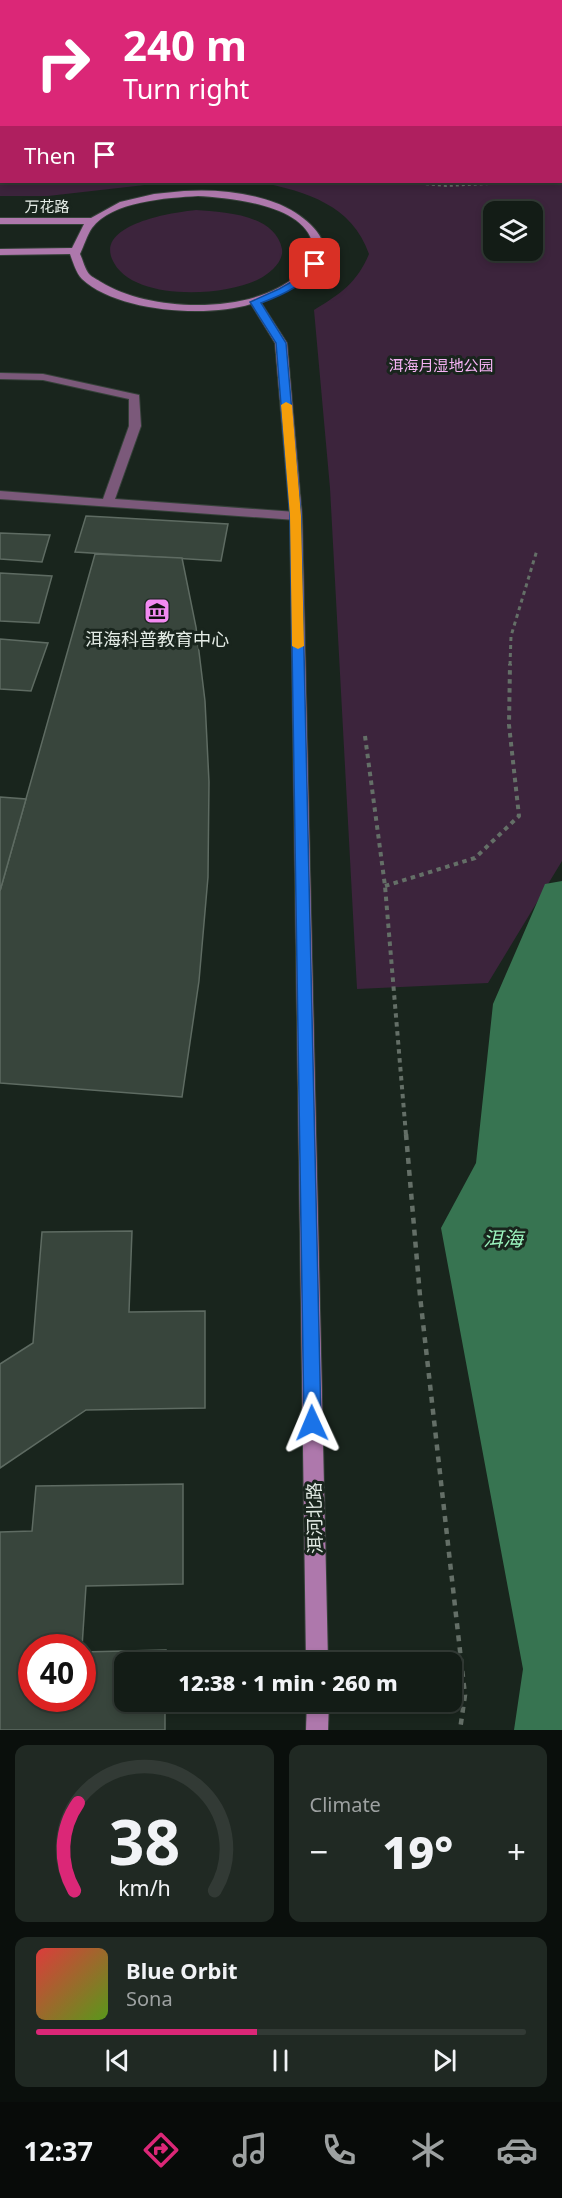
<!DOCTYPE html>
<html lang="en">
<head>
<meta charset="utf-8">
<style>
	body { margin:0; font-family:"Noto Sans","Noto Sans SC",sans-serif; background:#202923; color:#f1f3f6; height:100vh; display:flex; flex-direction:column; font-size:22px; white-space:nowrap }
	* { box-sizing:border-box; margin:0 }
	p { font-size:20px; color:#9da1a1 }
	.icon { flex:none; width:33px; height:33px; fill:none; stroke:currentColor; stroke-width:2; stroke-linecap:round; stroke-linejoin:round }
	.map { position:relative; height:1730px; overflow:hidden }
	.details { display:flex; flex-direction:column; gap:15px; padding:15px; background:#0a0f0c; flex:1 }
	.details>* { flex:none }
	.hud { position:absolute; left:0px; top:0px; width:562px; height:183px; box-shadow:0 3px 9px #0003,0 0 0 2px #323a35; background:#db2777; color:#fff; overflow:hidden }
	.controls { position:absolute; left:483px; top:201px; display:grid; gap:12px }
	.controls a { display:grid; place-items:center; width:60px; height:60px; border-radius:12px; background:#131c16; box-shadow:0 3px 9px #0003,0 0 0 2px #323a35; font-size:30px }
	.speed { position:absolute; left:18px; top:1634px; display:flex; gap:12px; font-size:30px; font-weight:700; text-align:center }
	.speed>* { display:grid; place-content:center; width:78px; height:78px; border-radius:50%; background:#131c16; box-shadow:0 3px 9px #0003,0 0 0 2px #323a35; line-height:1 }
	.speed .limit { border:9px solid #d22; background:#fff; color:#111 }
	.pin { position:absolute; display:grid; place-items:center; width:51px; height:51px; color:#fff; margin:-26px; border-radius:12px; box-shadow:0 3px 9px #0006 }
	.me { position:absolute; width:66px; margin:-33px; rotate:359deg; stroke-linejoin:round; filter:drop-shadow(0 0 4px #0008) }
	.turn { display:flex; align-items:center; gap:21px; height:126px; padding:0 24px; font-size:27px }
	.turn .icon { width:78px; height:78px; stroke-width:2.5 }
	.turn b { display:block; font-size:42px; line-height:51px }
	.then { display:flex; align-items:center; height:57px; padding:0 24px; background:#0003; gap:12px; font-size:22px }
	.big { font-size:45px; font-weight:800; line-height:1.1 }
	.details .widget { flex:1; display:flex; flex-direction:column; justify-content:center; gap:9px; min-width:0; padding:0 21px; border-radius:12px; background:#202923 }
	.details .dial { align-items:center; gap:0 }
	.dial svg { height:156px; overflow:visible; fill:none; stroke:#323a35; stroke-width:7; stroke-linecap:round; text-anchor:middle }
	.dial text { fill:#f1f3f6; stroke:none }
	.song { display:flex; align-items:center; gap:18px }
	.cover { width:72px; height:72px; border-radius:9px; background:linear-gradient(135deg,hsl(0 70% 55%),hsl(90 70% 35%)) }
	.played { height:6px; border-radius:3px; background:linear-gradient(90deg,#db2777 45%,#323a35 45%) }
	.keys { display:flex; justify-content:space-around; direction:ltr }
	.heat { display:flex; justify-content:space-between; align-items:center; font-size:33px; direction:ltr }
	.details .tiles { flex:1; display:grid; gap:15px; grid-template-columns:1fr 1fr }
	.widget:last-child { grid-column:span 2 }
	.trip { position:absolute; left:114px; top:1652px; width:348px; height:60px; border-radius:12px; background:#131c16; box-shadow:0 3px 9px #0003,0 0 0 2px #323a35; font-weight:800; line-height:60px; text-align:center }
	.tabs { display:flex; height:96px; justify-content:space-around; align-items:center; background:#080b09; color:#9da1a1 }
	.tabs .icon { width:42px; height:42px }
	.tabs .current { color:#db2777 }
	.tabs b { font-size:27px; color:#f1f3f6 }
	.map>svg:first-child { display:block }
	.green { fill:#3c243c; fill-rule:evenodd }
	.water { fill:#377451 }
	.building { fill:#38453c; stroke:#5e6b62; stroke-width:1.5 }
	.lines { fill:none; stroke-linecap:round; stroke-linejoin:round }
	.lane-casing { stroke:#354139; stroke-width:2 }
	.secondary-casing { stroke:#354139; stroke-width:2 }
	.path-far3 { stroke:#646f67; stroke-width:2; stroke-dasharray:3 3; stroke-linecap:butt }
	.path-far2 { stroke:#646f67; stroke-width:3; stroke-dasharray:4 4; stroke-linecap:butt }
	.path-far1 { stroke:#646f67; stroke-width:4; stroke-dasharray:4.5 4.5; stroke-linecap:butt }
	.path { stroke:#646f67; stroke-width:4.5; stroke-dasharray:6 6; stroke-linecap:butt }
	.lane { fill:#7b597a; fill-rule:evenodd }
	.secondary { fill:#ae78ac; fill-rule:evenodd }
	.route { fill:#1a73e8; stroke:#114b97; stroke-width:1.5 }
	.slow { fill:#f59e0b }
	.labels { text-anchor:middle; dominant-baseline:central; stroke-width:6; stroke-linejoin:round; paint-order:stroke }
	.far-street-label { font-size:15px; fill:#e4ece6; stroke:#19251d }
	.far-park-label { font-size:15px; fill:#f6b3f5; stroke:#19251d }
	.poi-label { font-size:18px; fill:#e4ece6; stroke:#19251d }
	.street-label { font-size:18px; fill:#e4ece6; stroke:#19251d }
	.water-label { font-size:20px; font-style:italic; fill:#9bf4be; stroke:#19251d }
</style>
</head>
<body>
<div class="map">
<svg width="562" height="1730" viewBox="0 0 562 1730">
	<rect width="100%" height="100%" fill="#19251d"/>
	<!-- green -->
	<g class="green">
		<path d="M0,0H17L2,2V182H171L48,196H0Z"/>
		<path d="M208,0H562V861L488,983L357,989L330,488L314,310C340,294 357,283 369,254C352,205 307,192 260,182H561V2H200ZM494,212H532V250H494Z"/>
		<path d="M196,210C224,212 275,214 282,249C284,262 269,274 259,279C224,297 130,302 112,259C97,223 176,212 196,210Z"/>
	</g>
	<!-- water -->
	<path class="water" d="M562,881V1730H514L523,1669L441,1228L476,1163L493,1004L545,884Z"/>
	<!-- building -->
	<g class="building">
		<path d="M86,516L105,517L228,524L221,561L75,552Z"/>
		<path d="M0,533L50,535L42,562L0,559Z"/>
		<path d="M95,554L182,558L196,627L205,701L209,782L208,877L199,981L182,1097L0,1083V891Z"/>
		<path d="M0,573L52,576L39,623L0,621Z"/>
		<path d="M0,639L48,643L31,691L0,689Z"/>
		<path d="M0,797L26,799L0,891Z"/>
		<path d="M132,1231L129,1312L205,1311V1408L86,1410L0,1468V1364L33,1343L42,1232Z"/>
		<path d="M183,1484V1584L86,1586L82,1647H32V1698H82V1652L166,1650V1662H124V1701H165V1730H0V1532L32,1531L36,1486Z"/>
	</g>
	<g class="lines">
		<!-- lane casing -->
		<g class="lane-casing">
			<path id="lane" d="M0,373L43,374L139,395L141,426L115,499L296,512L302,516L296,520L0,499V491L103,499L129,426V399L43,380L0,379Z"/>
		</g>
		<!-- secondary casing -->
		<g class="secondary-casing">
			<g id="secondary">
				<path d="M184,191C214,189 247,192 276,203C299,211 343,242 316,270C300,286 280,295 260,301L287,343L302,516L328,1662H306L290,516L275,343L251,304C207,318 117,312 82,279C76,273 73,262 70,254L0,255V249L72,248L84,224H0V218H91L120,202L154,194ZM198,196C230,198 305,204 313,245C314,252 313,261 307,266C300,274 288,283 278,288C231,313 146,310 101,282C98,280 92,277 90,275C85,270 83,260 80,254C84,246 87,235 92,228C112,201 167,198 198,196Z"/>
				<path d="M307,1701H329L328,1730H306Z"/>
			</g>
		</g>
		<!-- path-far3 -->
		<g class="path-far3">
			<path d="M535,0L547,2"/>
			<path d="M442,2L448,0"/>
			<path d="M402,182L446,186L532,182"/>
		</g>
		<!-- path-far2 -->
		<path class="path-far2" d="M510,665L511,636L537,550"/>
		<!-- path-far1 -->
		<g class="path-far1">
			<path d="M365,736L385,886L406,1135"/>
			<path d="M385,886L475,858L519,816L509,725L510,664"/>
		</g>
		<!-- path -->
		<path class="path" d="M406,1134L420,1296L465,1695L460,1730"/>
		<!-- lane -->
		<use href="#lane" class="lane"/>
		<!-- secondary -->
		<use href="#secondary" class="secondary"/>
	</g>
	<!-- route -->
	<path class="route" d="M312,262L320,264C304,285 285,294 261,303L286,343L301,516L321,1423L319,1429L312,1431L306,1429L304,1423L290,516L276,343L250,302L279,289L300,277Z"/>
	<!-- slow -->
	<path class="slow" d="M286,402L292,405L301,516L304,646L298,649L292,646L290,516L281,405Z"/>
	<!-- icons -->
	<defs>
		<g id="museum-square" transform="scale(1.35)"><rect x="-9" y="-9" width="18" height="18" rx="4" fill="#f38af2" stroke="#19251d"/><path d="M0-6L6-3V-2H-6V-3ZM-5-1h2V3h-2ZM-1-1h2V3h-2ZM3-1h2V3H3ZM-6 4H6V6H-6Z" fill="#111"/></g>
	</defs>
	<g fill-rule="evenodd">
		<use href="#museum-square" x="157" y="611"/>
	</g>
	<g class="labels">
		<!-- far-street labels -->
		<g class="far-street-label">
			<text x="47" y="206">万花路</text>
		</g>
		<!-- far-park labels -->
		<g class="far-park-label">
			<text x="441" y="365">洱海月湿地公园</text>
		</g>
		<!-- poi labels -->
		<g class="poi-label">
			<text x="157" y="639">洱海科普教育中心</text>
		</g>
		<!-- street labels -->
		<g class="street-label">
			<text transform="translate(314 1518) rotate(-91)">洱河北路</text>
		</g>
		<!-- water labels -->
		<g class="water-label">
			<text x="503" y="1238">洱海</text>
		</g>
	</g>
</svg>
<div class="controls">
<a><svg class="icon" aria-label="layers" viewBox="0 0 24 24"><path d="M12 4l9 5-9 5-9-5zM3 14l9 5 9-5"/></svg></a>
</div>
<div class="speed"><div class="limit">40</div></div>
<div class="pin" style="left:315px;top:264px;background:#d93025"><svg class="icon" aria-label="arrive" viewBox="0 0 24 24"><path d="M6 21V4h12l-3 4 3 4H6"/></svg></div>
<svg class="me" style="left:312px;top:1423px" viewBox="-20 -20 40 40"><path d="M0-17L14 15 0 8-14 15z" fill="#1a73e8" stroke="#fff" stroke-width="4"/></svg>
<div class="trip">12:38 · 1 min · 260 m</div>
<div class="hud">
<div class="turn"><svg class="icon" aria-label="right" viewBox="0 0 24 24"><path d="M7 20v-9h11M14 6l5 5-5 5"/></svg><div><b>240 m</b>Turn right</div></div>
<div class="then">Then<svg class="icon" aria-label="arrive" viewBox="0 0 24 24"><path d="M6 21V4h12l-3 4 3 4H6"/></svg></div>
</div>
</div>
<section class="details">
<div class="tiles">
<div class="widget dial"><svg viewBox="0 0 100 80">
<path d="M14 69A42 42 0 1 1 86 69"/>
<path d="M14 69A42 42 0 0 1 16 24" stroke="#db2777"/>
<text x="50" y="56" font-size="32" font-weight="700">38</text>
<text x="50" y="72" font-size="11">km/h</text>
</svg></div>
<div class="widget"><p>Climate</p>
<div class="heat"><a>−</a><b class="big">19°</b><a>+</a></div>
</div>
<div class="widget">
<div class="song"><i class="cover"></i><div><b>Blue Orbit</b><p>Sona</p></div></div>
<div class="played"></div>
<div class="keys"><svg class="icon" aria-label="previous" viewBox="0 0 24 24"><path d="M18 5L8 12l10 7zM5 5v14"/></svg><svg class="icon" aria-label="pause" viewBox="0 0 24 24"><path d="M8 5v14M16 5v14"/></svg><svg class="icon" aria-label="next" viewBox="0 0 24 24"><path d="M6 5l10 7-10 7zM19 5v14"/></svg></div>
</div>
</div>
</section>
<nav class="tabs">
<b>12:37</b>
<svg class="icon current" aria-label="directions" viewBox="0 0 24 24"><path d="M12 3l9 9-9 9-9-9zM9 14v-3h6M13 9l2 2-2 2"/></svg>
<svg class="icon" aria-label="music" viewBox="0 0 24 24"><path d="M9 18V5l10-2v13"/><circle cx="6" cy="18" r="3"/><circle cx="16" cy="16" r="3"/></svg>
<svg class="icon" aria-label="phone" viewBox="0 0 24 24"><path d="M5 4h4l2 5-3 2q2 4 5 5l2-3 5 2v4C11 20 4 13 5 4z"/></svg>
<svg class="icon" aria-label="climate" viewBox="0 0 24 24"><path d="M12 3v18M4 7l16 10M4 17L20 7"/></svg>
<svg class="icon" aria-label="car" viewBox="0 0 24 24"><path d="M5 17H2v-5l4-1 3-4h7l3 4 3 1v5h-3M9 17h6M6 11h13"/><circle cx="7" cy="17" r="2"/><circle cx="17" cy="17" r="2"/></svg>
</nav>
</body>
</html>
